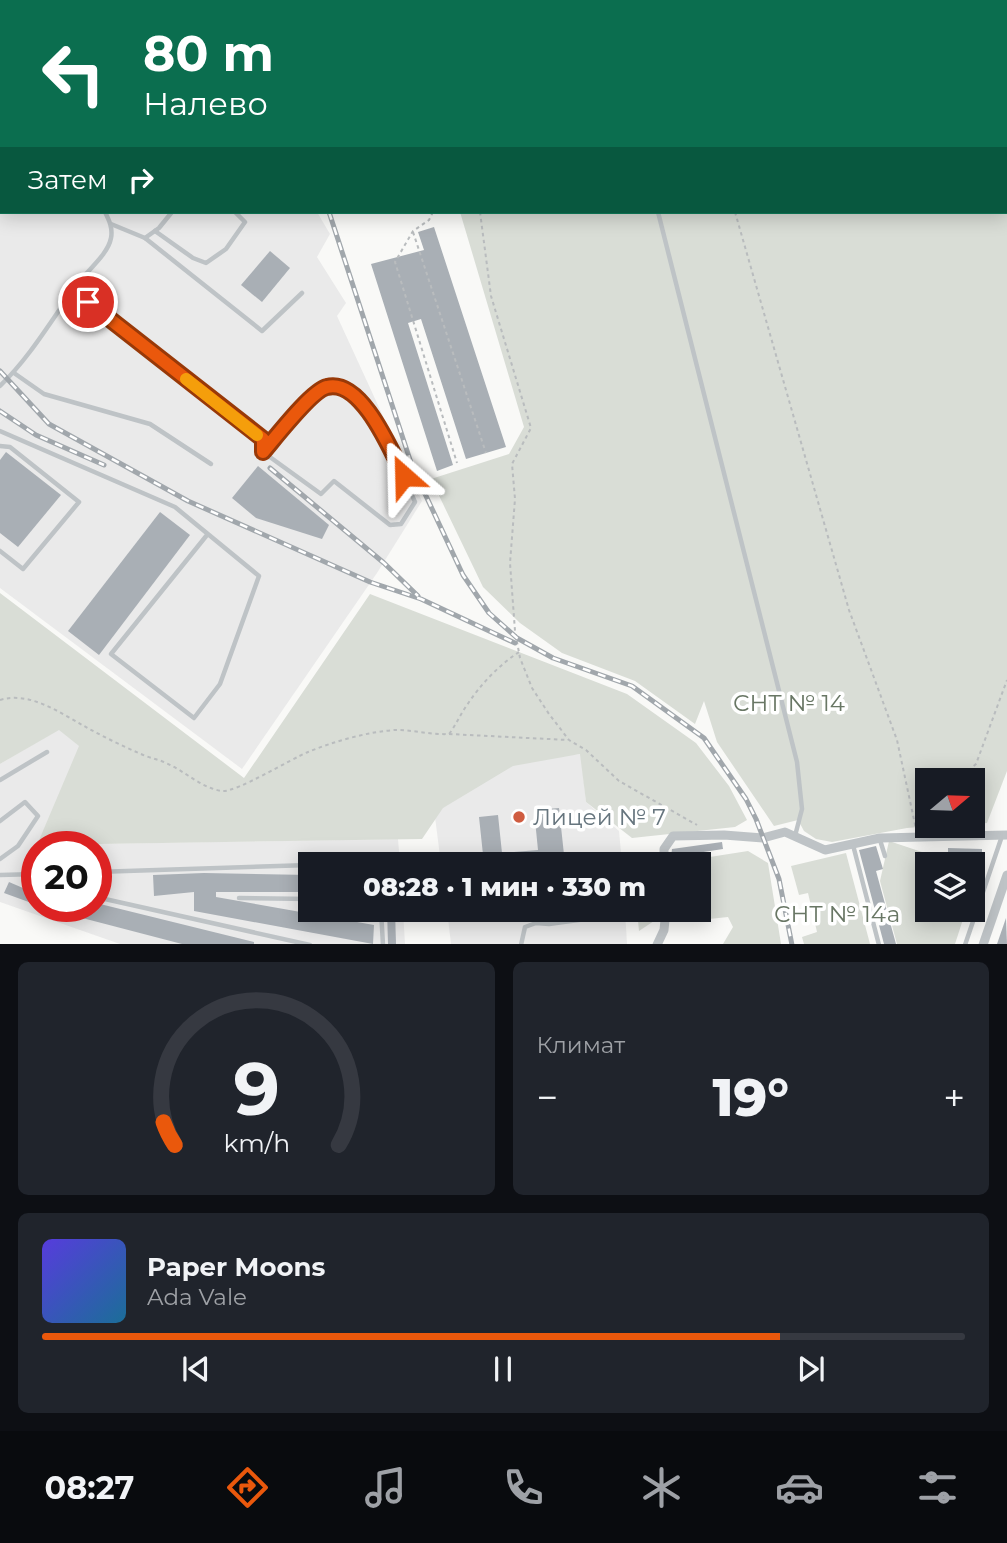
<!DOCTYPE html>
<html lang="ru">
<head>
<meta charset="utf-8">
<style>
	body { margin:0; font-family:Montserrat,sans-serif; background:#20242c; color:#f1f3f6; height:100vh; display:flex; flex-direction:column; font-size:26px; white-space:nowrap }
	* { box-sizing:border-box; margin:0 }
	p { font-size:23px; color:#9ea1a6 }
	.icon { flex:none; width:38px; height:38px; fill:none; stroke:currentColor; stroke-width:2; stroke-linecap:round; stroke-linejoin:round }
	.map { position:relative; height:944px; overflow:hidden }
	.sheet { display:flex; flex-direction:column; gap:18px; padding:18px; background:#0d0f14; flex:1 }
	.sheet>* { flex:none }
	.hud { position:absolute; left:0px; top:0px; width:1008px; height:214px; box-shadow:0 4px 18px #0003; background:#0b6e4f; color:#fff; overflow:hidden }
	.needle { width:46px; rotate:71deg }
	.buttons { position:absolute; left:915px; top:768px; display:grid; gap:14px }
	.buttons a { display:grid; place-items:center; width:70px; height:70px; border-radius:0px; background:#171b24; box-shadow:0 4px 18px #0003; font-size:35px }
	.speed { position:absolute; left:21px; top:831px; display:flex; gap:14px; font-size:35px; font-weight:700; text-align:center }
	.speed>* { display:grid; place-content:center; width:91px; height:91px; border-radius:50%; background:#171b24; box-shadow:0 4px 18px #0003; line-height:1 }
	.speed .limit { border:10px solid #d22; background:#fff; color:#111 }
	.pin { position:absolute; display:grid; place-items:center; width:60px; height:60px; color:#fff; margin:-30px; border:4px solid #fff; border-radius:50%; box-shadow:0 2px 7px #0007 }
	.me { position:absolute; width:77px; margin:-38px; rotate:335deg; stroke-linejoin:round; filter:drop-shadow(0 0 5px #0008) }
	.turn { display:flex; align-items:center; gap:24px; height:147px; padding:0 28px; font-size:32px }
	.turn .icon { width:91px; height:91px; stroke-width:2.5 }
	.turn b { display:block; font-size:49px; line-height:60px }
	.then { display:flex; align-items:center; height:66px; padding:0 28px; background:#0003; gap:14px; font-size:26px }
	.big { font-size:52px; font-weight:800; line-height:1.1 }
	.sheet .card { flex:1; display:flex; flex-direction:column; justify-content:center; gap:10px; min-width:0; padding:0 24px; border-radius:10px; background:#20242c }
	.sheet .dial { align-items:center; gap:0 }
	.dial svg { height:182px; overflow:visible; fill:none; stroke:#363941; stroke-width:7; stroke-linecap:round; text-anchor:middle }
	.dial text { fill:#f1f3f6; stroke:none }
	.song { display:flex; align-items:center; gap:21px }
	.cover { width:84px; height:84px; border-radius:10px; background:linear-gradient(135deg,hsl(250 70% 55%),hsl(200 70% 35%)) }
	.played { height:7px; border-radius:4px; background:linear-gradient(90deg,#ea580c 80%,#363941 80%) }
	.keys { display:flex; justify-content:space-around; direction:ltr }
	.heat { display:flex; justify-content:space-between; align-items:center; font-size:38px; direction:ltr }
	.sheet .tiles { flex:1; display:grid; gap:18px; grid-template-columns:1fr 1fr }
	.card:last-child { grid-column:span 2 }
	.trip { position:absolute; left:298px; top:852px; width:413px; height:70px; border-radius:0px; background:#171b24; box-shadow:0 4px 18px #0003; font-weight:800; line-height:70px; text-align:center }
	.menu { display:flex; height:112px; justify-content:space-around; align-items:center; background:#090b0e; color:#9ea1a6 }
	.menu .icon { width:49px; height:49px }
	.menu .on { color:#ea580c }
	.menu b { font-size:32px; color:#f1f3f6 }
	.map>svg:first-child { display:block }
	.built { fill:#eaeaea; fill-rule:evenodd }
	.green { fill:#d9ddd6 }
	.building { fill:#a9afb5 }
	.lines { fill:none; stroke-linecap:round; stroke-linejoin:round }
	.path { stroke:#b9bcbe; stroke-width:2; stroke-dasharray:3.5 3.5; stroke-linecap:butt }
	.lane { stroke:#bec3c6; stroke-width:4.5 }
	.street { stroke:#bec3c6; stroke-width:9 }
	.rail-casing { stroke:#a1a7ac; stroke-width:5 }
	.rail { stroke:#fff; stroke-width:2.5; stroke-dasharray:8; stroke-linecap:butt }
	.route-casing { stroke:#983908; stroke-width:18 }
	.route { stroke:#ea580c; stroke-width:12 }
	.slow { stroke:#f59e0b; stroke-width:12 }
	.poi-dot { fill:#cf5c40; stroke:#fff; stroke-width:2.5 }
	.labels { text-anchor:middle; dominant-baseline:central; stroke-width:7; stroke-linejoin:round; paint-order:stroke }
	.park-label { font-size:23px; fill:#697765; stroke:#fff }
	.poi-label { font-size:23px; fill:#66757e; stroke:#fff; text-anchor:start }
</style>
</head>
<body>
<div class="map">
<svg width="1007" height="945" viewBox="0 0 1007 945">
	<rect width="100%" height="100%" fill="#f9f9f7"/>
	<!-- built -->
	<g class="built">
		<path d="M0,0H338L2,2V212H317L330,234L317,257L346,303L337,316L422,501L377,573L242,769L0,588Z"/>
		<path d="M59,729L80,746L38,845L398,839L400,864H310V910H403L405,944H120L0,902V764ZM37,847H96V906H37Z"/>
		<path d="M581,754L586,802L619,831L622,864H441L429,770Z"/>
		<path d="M447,910H625L627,944H451Z"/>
	</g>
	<!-- green -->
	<g class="green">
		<path d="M412,0H1007V771L987,823L973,824V780H928V826H931L907,828L832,842L816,839L804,831L798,820L774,826L717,742L704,701L695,724L635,681L562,653L520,623L483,587L431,479L509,454L524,427L460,212H1006V2Z"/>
		<path d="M0,593L244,778L370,594L627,694L696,743L729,786L747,820L735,827L632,838L586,802L580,754L513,766L443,808L422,839L37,845L79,746L59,730L0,764Z"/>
		<path d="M889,841L937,857L982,864L973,890V864H928V910H966L955,944H897L880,881Z"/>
		<path d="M748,851L768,863L781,944H723L733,927L728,917L709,919L706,899L698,898V864H665Z"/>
		<path d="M846,853L870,944H804L802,937L817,932L808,893L799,895L791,866Z"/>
		<path d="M637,910H656L657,919L639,931Z"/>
	</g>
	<!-- building -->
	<g class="building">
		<path d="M434,227L506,447L466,459L421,319L408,323L453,465L437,471L371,264L424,250L418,232Z"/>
		<path d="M270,251L290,268L262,302L241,285Z"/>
		<path d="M6,452L61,495L18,547L0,533V460Z"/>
		<path d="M258,466L329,525L322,539L256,518L232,498Z"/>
		<path d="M160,512L190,535L99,655L68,631Z"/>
		<path d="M559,808L565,864H484L479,817L498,815L502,853L538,850L534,810Z"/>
		<path d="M722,842L723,849L671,857L672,849Z"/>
		<path d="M876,846L883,869L876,871L896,944H884L859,850Z"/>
		<path d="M948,848L982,849V856H948Z"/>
		<path d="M204,873L310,875V892H216V897L374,925L373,944L194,911V892L154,896L153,875Z"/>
		<path d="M9,882L37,894V905L4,893Z"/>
		<path d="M96,903L254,942V944H182L44,908L96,906Z"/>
		<path d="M387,910H395L396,944H388Z"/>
		<path d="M1006,918L1007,944H997Z"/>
	</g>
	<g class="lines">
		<!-- path -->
		<g class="path">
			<path d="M455,0L456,2"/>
			<path d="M679,0V2"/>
			<path d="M433,212L429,220L413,231L395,262L457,463"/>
			<path d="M480,212L491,296L531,428L512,464L515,499L510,563L515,631L520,658L532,688L549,714L569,740L586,750L619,781L697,825"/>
			<path d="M735,212L849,610L897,740L916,829"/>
			<path d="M413,232L486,453"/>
			<path d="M0,700C29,691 59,712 84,726C102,736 122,746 141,754C149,758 158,759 166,763C185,771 201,788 222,791C235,793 291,759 308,752C332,742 370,731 396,730C414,730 431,735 449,734C456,725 460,715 467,705C480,685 499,665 519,652"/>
			<path d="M449,734L568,740"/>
			<path d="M958,780L976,764L1007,680"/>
			<path d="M925,826L928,818"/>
		</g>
		<!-- lane -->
		<g class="lane">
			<path d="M604,0V2"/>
			<path d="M0,56L2,58"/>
			<path d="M0,118L2,119"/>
			<path d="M658,212L797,762L802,809L795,836"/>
			<path d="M111,224L145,238L262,331L302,293"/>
			<path d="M155,231L193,258L206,263L226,249L245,222L235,212"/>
			<path d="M145,238L159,228L172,212"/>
			<path d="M74,290L263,439V452L321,494L334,481L390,525L401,524L415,502C403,475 366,378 327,386C313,390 275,439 263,452"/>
			<path d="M14,373L44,394L150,424L211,464"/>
			<path d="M0,386C32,355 53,317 79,282C89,269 108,254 111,238C113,228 109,220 105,212"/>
			<path d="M0,431L175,507L259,576L220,684L194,718L111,654L207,535"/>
			<path d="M0,446L10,447L79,502L23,569L0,551"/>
			<path d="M0,780L47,752"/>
			<path d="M0,821L25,802L38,816L18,846L0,859"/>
			<path d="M880,840L885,856"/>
			<path d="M853,845L879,945"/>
			<path d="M585,861V864"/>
			<path d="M344,864H378"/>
			<path d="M96,872L310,865"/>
			<path d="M0,875L37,874"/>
			<path d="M96,897L310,945"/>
			<path d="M239,898L310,899"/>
			<path d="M381,910L383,945"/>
			<path d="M521,945L525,927L536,923L549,924L586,919L589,910"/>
			<path d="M965,945L1002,836"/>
		</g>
		<!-- street -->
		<g class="street">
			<path d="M664,864V849L673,836L724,835L763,838L785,832L825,850L880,838L1007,835"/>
			<path d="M657,945L664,930L666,910"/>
			<path d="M983,945L1007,875"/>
		</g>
		<!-- rail casing -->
		<g class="rail-casing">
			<g id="rail">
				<path d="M109,0L111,2"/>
				<path d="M128,0L130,2"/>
				<path d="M148,0L150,2"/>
				<path d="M329,212L412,466L463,575L489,613L517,638L553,658L632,686L704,738L746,799L756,819L779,879L792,945"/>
				<path d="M0,371L49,424L188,501L370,582L421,599L515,643"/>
				<path d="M0,411L36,435L104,465"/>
				<path d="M270,468L384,563L418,596"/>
			</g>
		</g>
		<!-- rail -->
		<use href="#rail" class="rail"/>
	</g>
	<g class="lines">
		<!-- route casing -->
		<g class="route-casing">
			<path id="route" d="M88,302L263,439V452C275,438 312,390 327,387C362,378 392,453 404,476"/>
		</g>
		<!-- route -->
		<use href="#route" class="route"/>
		<!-- slow -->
		<path class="slow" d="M186,379L257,435"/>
	</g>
	<!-- markers -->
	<circle class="poi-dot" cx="519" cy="817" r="7"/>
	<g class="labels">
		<!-- park labels -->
		<g class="park-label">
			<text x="789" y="703">СНТ № 14</text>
			<text x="837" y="914">СНТ № 14а</text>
		</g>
		<!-- poi labels -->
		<g class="poi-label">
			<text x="533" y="817">Лицей № 7</text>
		</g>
	</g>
</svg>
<div class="buttons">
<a><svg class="needle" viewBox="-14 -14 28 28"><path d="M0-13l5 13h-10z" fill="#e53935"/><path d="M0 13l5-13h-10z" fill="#9ea1a6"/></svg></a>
<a><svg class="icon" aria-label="layers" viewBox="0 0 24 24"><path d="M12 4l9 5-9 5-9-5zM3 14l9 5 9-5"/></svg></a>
</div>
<div class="speed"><div class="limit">20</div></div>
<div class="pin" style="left:88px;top:302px;background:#d93025"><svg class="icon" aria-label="arrive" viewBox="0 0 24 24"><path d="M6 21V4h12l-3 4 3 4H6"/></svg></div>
<svg class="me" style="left:404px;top:476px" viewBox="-20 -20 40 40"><path d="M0-17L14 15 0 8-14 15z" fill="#ea580c" stroke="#fff" stroke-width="4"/></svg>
<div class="trip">08:28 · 1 мин · 330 m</div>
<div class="hud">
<div class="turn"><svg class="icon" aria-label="left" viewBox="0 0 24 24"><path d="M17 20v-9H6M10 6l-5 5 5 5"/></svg><div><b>80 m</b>Налево</div></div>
<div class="then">Затем<svg class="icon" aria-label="right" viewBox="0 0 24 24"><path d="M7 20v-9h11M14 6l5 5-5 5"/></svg></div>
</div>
</div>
<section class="sheet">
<div class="tiles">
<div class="card dial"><svg viewBox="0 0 100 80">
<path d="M14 69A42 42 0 1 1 86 69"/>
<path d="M14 69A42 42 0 0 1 9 59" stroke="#ea580c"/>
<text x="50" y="56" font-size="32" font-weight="700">9</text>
<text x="50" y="72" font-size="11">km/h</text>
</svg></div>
<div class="card"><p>Климат</p>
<div class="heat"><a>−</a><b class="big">19°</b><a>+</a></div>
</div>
<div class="card">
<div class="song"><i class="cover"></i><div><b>Paper Moons</b><p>Ada Vale</p></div></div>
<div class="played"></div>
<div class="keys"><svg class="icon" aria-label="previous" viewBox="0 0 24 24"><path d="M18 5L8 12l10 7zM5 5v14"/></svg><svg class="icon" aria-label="pause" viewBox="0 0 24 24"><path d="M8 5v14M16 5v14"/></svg><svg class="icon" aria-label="next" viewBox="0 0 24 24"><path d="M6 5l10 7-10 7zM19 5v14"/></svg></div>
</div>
</div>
</section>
<nav class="menu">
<b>08:27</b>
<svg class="icon on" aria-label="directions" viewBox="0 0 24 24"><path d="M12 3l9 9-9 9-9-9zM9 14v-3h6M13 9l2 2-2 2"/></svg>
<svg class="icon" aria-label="music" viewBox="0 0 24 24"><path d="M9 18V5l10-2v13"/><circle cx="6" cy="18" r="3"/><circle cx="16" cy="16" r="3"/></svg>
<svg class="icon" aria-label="phone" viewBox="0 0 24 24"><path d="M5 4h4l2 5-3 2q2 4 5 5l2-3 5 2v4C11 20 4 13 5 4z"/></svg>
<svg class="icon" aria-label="climate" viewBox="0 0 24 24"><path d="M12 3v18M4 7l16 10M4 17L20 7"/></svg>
<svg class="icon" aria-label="car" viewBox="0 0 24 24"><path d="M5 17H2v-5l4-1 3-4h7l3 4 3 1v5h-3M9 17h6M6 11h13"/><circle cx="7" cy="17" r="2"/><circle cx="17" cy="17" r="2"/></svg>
<svg class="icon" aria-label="filters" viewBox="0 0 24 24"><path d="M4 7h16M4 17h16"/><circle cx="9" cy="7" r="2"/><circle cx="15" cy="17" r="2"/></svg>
</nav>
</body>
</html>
